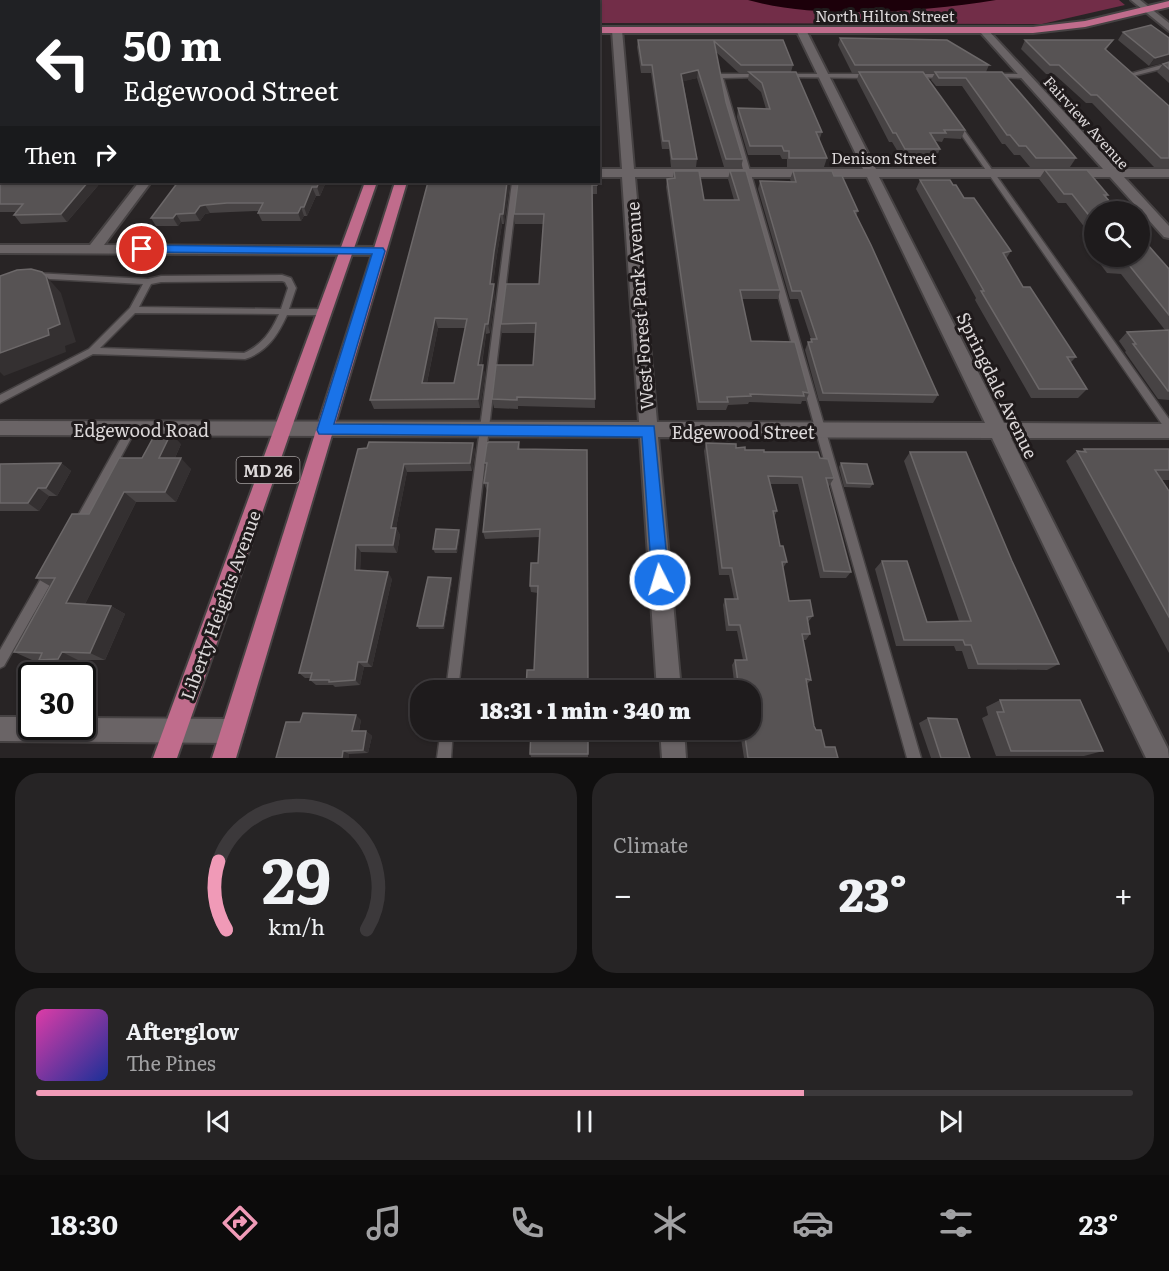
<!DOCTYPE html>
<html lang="en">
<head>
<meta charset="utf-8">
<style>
	body { margin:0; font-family:Literata,serif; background:#262425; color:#f1f3f6; height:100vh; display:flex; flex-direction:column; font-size:22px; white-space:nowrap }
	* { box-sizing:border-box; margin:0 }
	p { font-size:20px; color:#a1a1a3 }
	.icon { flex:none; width:33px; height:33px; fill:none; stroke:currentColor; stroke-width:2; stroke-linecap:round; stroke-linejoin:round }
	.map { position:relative; height:758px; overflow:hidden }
	.panel { display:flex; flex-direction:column; gap:15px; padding:15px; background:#100f0f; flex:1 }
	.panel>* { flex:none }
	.banner { position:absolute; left:0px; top:0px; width:600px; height:183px; box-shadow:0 2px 4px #0004,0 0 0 2px #3c393b; background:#202124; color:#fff; overflow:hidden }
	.tools { position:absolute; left:1084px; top:201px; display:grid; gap:12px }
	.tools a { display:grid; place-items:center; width:66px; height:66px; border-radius:50%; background:#1e1b1c; box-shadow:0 2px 4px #0004,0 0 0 2px #3c393b; font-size:30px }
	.speed { position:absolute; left:18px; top:662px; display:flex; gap:12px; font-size:30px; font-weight:700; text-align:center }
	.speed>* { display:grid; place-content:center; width:78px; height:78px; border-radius:50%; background:#1e1b1c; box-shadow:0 2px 4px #0004,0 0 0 2px #3c393b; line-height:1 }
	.speed .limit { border:3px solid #111; border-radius:9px; background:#fff; color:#111 }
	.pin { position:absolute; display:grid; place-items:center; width:51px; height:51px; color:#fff; margin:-26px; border:3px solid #fff; border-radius:50%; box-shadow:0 2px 6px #0007 }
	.me { position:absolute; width:66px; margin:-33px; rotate:355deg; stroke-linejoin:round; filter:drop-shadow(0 0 4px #0008) }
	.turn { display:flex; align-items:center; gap:21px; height:126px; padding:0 24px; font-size:27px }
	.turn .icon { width:78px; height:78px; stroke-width:2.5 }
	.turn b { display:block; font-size:42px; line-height:51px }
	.then { display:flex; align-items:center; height:57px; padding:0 24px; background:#0003; gap:12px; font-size:22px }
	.big { font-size:45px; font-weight:800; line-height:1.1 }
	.panel .card { flex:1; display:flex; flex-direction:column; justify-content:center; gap:9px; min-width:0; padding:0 21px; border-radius:24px; background:#262425 }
	.panel .dial { align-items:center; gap:0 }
	.dial svg { height:156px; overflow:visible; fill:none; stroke:#3c393b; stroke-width:7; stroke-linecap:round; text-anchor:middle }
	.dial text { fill:#f1f3f6; stroke:none }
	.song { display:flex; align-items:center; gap:18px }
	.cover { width:72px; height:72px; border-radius:9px; background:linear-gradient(135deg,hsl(320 70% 55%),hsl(230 70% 35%)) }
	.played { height:6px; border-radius:3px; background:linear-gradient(90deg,#f09ab7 70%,#3c393b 70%) }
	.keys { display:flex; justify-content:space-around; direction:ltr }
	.heat { display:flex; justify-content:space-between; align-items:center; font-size:33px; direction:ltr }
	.panel .tiles { flex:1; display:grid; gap:15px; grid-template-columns:1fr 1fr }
	.card:last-child { grid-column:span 2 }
	.trip { position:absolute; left:410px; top:680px; width:351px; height:60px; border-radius:24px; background:#1e1b1c; box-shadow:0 2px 4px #0004,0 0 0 2px #3c393b; font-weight:800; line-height:60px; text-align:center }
	.dock { display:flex; height:96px; justify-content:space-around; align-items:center; background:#0c0b0b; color:#a1a1a3 }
	.dock .icon { width:42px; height:42px }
	.dock .current { color:#f09ab7 }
	.dock b { font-size:27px; color:#f1f3f6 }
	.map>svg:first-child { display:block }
	.green { fill:#722d48 }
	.water { fill:#1c000a }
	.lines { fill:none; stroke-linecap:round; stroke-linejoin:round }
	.service-casing { stroke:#464243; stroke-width:3 }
	.minor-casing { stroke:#464243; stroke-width:4 }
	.primary-casing { stroke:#464243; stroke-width:4 }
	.service { fill:#6a6466; fill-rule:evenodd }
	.minor { fill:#6a6466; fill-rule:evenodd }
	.primary { fill:#c06c8c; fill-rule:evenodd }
	.wall { fill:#474344; fill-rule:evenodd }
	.shaded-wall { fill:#343031 }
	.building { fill:#575354; stroke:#6c6869; stroke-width:1.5; fill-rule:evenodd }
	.route { fill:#1a73e8; stroke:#114b97; stroke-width:1.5 }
	.labels { text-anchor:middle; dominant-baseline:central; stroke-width:6; stroke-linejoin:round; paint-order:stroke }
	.far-street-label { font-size:15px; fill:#dbd7d8; stroke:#1f1a1b }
	.shield { fill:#1f1a1b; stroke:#a39e9f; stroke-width:1.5 }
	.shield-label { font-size:16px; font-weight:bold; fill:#dbd7d8 }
	.street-label { font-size:18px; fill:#dbd7d8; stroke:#1f1a1b }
</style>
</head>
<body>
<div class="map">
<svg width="1169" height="758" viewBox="0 0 1169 758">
	<rect width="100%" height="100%" fill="#282425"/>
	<!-- green -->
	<path class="green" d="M469,0H1119L1125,5L1042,24L599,23L598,2Z"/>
	<!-- water -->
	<path class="water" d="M748,0H996C923,12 819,20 748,0Z"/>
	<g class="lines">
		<!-- service casing -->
		<g class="service-casing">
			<g id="service">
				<path d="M1169,63V67L1129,77L1131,79L1130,80H1126L1122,76Z"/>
				<path d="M758,74L760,75V77L723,78L921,758H907L717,76L720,74Z"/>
				<path d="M787,74H869L872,76L869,78L785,77L784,76Z"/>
				<path d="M913,74H944L947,76L944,78L911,77L910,76Z"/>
				<path d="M994,74H1025L1028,76L1025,78L992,77L991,76Z"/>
				<path d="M955,123H959L1169,419V431L1166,430L954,124Z"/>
				<path d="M512,182H518L458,690H446Z"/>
				<path d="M35,273L148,279L161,276L282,275L291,278L296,288L289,309H325L329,312L325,315H287C278,335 267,352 245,359L93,354L0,403V395L89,349L130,308L143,284L32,278L31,276L32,274ZM282,281L285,282L288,288L281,309L139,307L151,284L161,282ZM135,313L279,314C271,332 262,345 244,353L100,348Z"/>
				<path d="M131,425L134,426L136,429L83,527L79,529L75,527L74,524L75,521L128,426Z"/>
				<path d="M51,567L55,568L57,572L55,576L4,666L0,668V650L47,568Z"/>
				<path d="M441,729H453L451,758H437Z"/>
			</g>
		</g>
		<!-- minor casing -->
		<g class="minor-casing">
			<g id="minor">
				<path d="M120,0H129L119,2Z"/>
				<path d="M1131,0H1140L1169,23V31Z"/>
				<path d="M617,27L622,30L634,169H863L796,30L801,27L806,30L876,169H1103L981,33V29H987L1117,169H1169V177H1124L1169,226V238L1164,237L1110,177H879L1004,423L1169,424V438H1011L1168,749L1169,758H1146L992,438L658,437L681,690H657L640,437L0,435V421L639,422L622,177H598V169H622L612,30ZM635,177H867L985,423L657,422Z"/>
				<path d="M0,106H2L0,113Z"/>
				<path d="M139,182H151L104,245L379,247L386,251L379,255L0,253V245H90Z"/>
				<path d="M0,717H32V726H82V718L232,719L240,723L244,731L240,739L232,743L0,741Z"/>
				<path d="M660,729H684L686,758H662Z"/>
			</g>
		</g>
		<!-- primary casing -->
		<g class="primary-casing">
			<g id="primary">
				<rect x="432" y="0" width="8" height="2"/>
				<rect x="451" y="0" width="8" height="2"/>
				<path d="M1169,1V7L1085,27L1033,33H598V27H1033L1085,21Z"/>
				<path d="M365,182H377L177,758H153Z"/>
				<path d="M395,182H407L236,758H212Z"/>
			</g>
		</g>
		<!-- service -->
		<use href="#service" class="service"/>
		<!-- minor -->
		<use href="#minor" class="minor"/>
		<!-- primary -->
		<use href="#primary" class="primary"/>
	</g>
	<!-- wall -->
	<g class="wall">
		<path d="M1123,32L1169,38L1149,66L1118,40Z"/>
		<path d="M840,38L989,65L986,72L1076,158L1070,167H1030L1020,155H1014L1005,144H1002L962,86H936L931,80L935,73H924L965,130L961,139L944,138L942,142L935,141L940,149L936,158L901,157L892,142H889L857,80L859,73H852L838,45Z"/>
		<path d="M638,40H783L793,65L791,72L822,132L819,141L827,158L824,167H787V159H782L780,155H748L737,117L738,108L766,109L761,92L748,80L749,73H739L716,52L726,102L743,159L741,167H724L697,78L683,81L697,159L696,167H671L669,149H662L651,73H641L637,47Z"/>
		<path d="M1025,40H1113L1106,50L1169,106V167H1154L1092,103H1086L1054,74H1046L1021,49Z"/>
		<path d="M1169,62V83L1157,72L1163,64Z"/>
		<path d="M0,133L101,182L67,222L21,224L14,215L16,212H0Z"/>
		<path d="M1045,170L1108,195L1095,212V241L1066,203H1058L1039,179Z"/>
		<path d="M674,171L704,200H734L728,179L730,171L780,290L778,299H742L751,341L809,393L806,401H802L801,404L749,402L748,404L728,405L726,410H697L666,187L667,179L673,178Z"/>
		<path d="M793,171L834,176L858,211L856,216L938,395L933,403L819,401L805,350L808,342H810L811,339L798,299H790L758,189L760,181L791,182L790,179Z"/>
		<path d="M920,180L953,185L1011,251L1006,259L1023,287L1076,357L1071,362L1087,389L1078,398H1031L975,300L976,298L916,189Z"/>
		<path d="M178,182H326L320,196H316L307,216H304L301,221H262L258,213L259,211L231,212L210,213L205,214L200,221L181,222L178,226H156L151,218Z"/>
		<path d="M428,182H510L504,224H502L496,261L493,284L495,294L490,333L486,334L482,365H483L485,375L480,408L374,409L370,400ZM438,328H465L454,383H427Z"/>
		<path d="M597,182V194H592L595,408L518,406V409L494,408L492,399L533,365L535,333H502L501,324L539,284L543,224H515L514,214Z"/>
		<path d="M1096,256H1140L1169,269V400L1158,399L1125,352L1126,351L1119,341L1127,332L1165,330L1121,274L1107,273L1095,257Z"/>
		<path d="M519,442L520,449L587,450L534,670L538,593L531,592L530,586L538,563L540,537L485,539L483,532L487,491L484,483L486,470L484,463Z"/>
		<path d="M473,443L475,451L472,471L407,472L396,528L400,535L397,553L361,552L360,571L392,579L372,667H364L360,685L335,687L333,685H316L310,680V678H305L299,673L358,449Z"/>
		<path d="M706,443L745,450L820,458L834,478L829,486H828L851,572L846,578H820L798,484H770L777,511L774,517L780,546L787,562L783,568L789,601L813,616L808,622L810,634L806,640H803L811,680L807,684L814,726L825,747L838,758H744L740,732L744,729L752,728L750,690H735L732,665L735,660H743L737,631H726L723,605L725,599H734L729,575H719L704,451Z"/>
		<path d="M181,444L175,458L191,469L176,502H136L85,604L111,606L125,614L105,660H78L74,667H56L39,660H32L14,652L50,586L36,578L89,514L142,458Z"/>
		<path d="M1084,449H1169V480H1161L1169,491V653L1066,461L1077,451L1081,452Z"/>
		<path d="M910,452L1012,561L1059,664L1047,670L968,669L962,651H956L954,646H896L875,569L882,561L927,622L959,621L904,461Z"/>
		<path d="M61,463L71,471L57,496H49L39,511H0V464Z"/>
		<path d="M841,463L873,484L870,488L844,487L839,467Z"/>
		<path d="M459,530L460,533L457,553H435L433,549Z"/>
		<path d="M451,578L452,582L444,629H419L417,626Z"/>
		<path d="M1000,700L1103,751L1084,756H996L982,718L988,715L986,707Z"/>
		<path d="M928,718L970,758H931L919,723Z"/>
		<path d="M361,720L359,731H366L372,736L368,753L349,754V758L300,722Z"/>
		<path d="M588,729V757H531L530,754Z"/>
	</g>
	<!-- shaded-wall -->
	<g class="shaded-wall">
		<path d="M80,0H91L89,2H78Z"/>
		<path d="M1169,54V62L1149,66L1155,58Z"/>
		<path d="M2,65V75L0,77V66Z"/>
		<path d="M698,70L697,78L681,82V74Z"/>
		<path d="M88,182H101L67,222L61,214Z"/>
		<path d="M319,182H326L320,196L317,187Z"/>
		<path d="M507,182H510L504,224L503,214Z"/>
		<path d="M312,187L316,196L307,216L304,207Z"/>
		<path d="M205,205L210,213L205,214L200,221L195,213L200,206Z"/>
		<path d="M301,207L304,216L301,221L298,213Z"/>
		<path d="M176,214L181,222L178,226L173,218Z"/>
		<path d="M500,214L502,224L496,261L492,294L490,284L494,252Z"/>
		<path d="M46,276L61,293L76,342L65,346L66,352L4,376L0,372V353L48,329Z"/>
		<path d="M494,284L495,294L490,333L488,324Z"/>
		<path d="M435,318L438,328L425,392L422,383Z"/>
		<path d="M485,324L486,334L480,375L478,365Z"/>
		<path d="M483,365L485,375L480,408L478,399Z"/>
		<path d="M171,433L181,444L170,469L159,458Z"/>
		<path d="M473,443L475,451L472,471L470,463Z"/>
		<path d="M181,458L191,469L176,502L165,492Z"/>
		<path d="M61,463L71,471L57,496L46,488Z"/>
		<path d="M404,464L407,472L396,528L400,535L397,553L393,545L391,528Z"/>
		<path d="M38,488L49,496L39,511L28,503Z"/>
		<path d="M124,492L136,502L81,612L66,603Z"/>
		<path d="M459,530L460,533L457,553L456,549Z"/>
		<path d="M356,545L361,552L360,577L355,570Z"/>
		<path d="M388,572L392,579L372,667L367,662Z"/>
		<path d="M451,578L452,582L444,629L443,626Z"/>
		<path d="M111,606L125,614L105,660L90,653Z"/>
		<path d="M62,652L78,660L74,667L58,659Z"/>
		<path d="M358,662L364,667L360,685L355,680Z"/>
		<path d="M356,715L361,720L358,735L352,731Z"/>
		<path d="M366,731L372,736L368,753L363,750Z"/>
		<path d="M343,751L349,754V758H342Z"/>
	</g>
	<!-- building -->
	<g class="building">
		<path d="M0,0H80L78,2H2V65L0,66Z"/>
		<path d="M143,0H394V2H141Z"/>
		<path d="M1151,25L1169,38V54L1155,58L1123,32Z"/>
		<path d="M840,38L947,40L989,65H855Z"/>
		<path d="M638,40H783L793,65H741L714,41L726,102L743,159H726L698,70L681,74L697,159H672L669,141H663L652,65H642Z"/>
		<path d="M1025,40H1113L1105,49L1169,106V158H1161L1097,95H1091L1059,65H1050Z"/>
		<path d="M1169,62V69L1163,64Z"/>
		<path d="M749,72H796L822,132H816L827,158H789V151H784L782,146H750L738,108L770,109L762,83Z"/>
		<path d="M859,72H923L965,130H944L946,133H930L940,149H905L896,133H893Z"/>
		<path d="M935,72H1002L1076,158H1036L1026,146H1019L1010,135H1007L966,78H939Z"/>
		<path d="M2,132V182H88L61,214L14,215L23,204H0V133Z"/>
		<path d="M1045,170H1087L1108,195H1104L1119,212H1095V223L1072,194H1064Z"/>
		<path d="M674,171H699L704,200H739L730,171H746L780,290H740L751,341L795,342L809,393L803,392L804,396L750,394L751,396L727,397L728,402H699L667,179L675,178Z"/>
		<path d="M793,171H832L834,176H842L858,211H854L871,245L938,395L823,393L808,342H812L811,339H817L801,291H792L760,181L796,182Z"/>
		<path d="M920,180H950L953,185H956L964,198H974L1011,251L1003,253L1023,287H1030L1076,357H1067L1087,389H1039L981,291H984Z"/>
		<path d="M178,182H319L317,187H312L304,207H301L298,213H258L263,203H227L205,205L200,206L195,213L176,214L173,218H151Z"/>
		<path d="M428,182H507L503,214H500L494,252L490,284H494L488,324H485L478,365H483L478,399L370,400ZM435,318L467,319L454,383H422Z"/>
		<path d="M518,182H597V185H592L595,399L517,397V400L492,399L496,365H533L536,323L501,324L506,284H539L544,214H514Z"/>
		<path d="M1140,236L1169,269V315L1129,265H1115L1108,256H1140Z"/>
		<path d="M31,269L42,272L46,276L60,324L48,329L49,335L0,353V276L17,270Z"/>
		<path d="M1169,330V391H1168L1133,344H1136L1127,332Z"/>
		<path d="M159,427L171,433L159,458H181L165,492H124L66,603L111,606L90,653L62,652L58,659L39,660L42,653L14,652L55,578H36L72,514H89L119,458H142Z"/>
		<path d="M369,442L473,443L470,463L404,464L391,528H396L393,545H356L355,570L388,572L367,662H358L355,680L329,682V680H310L312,673H299L358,449L367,448Z"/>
		<path d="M489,442H519L518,449L587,450L588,690H526L527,670H534L538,586H530L531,563H538L540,529L483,532L488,483H484L487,463H484L487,443Z"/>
		<path d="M706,443L736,444V448L745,447V450H764V452H818L820,458L828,459L834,478H826L851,572L824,571L802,477L768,476L777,511H773L780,546H783L787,562H782L789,601L810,600L813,616L807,617L810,634H802L811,680L806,679L814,726L816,730H821L825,747H835L838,758H748L744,729L756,728L755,696H752L751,689L739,690L735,660H747L740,625H729L725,599H738L732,568H722Z"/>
		<path d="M1084,449H1169V470H1155L1169,491V617L1077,451L1086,452Z"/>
		<path d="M910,452H966L1012,561L1059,664H978L971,645H965L963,640H904L882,561H907L927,622L971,621Z"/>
		<path d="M61,463L46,488H38L28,503H0V464Z"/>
		<path d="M841,463L867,464L873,484L847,483Z"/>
		<path d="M436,529L459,530L456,549H433Z"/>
		<path d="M428,577L451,578L443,626H417Z"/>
		<path d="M1000,700H1080L1103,751H1011L997,712H1004Z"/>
		<path d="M303,713L356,715L352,731H366L363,750L343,751L342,758H276L286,722H300Z"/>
		<path d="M928,718L957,719L970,758H941Z"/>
		<path d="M531,729H588V754H530Z"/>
	</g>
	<!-- route -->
	<path class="route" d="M142,245L383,248L385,251L334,424L654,426L669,580L666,586L660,588L654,586L652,580L642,437L319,434L317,430L372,254L138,252L136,249Z"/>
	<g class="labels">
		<!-- far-street labels -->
		<g class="far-street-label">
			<text x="885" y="15">North Hilton Street</text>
			<text transform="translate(1087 122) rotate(48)">Fairview Avenue</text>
			<text x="884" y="157">Denison Street</text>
		</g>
		<!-- shield labels -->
		<rect class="shield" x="236.5" y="457" width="63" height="26" rx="4.5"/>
		<g class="shield-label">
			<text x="268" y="470">MD 26</text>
		</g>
		<!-- street labels -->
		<g class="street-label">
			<text transform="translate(639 306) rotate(-94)">West Forest Park Avenue</text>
			<text transform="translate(998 385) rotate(64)">Springdale Avenue</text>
			<text x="141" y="429">Edgewood Road</text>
			<text x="743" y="431">Edgewood Street</text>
			<text transform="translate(220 605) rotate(-70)">Liberty Heights Avenue</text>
		</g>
	</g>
</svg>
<div class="tools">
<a><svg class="icon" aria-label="search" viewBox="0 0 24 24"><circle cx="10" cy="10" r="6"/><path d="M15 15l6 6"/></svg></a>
</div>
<div class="speed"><div class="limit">30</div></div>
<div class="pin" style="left:142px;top:249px;background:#d93025"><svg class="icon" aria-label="arrive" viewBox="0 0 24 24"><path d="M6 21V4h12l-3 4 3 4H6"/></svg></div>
<svg class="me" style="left:660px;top:580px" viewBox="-20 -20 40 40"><circle r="17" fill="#1a73e8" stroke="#fff" stroke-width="3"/><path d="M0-11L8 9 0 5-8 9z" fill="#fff"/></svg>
<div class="trip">18:31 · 1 min · 340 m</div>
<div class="banner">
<div class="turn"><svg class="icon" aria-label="left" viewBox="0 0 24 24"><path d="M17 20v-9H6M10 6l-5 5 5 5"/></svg><div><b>50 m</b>Edgewood Street</div></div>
<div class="then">Then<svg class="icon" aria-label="right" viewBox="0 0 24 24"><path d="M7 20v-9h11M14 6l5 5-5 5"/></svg></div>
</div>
</div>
<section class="panel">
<div class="tiles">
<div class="card dial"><svg viewBox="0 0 100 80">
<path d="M14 69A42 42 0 1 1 86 69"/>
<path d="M14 69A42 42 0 0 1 10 34" stroke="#f09ab7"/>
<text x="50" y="56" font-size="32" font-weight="700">29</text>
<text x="50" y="72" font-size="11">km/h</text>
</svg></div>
<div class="card"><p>Climate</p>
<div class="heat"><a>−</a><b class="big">23°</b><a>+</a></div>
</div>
<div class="card">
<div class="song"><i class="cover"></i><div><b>Afterglow</b><p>The Pines</p></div></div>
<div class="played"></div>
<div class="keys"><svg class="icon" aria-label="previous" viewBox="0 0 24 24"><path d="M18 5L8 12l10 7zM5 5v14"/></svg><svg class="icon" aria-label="pause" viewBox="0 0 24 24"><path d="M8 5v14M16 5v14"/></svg><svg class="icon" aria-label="next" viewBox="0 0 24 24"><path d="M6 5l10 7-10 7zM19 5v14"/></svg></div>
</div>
</div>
</section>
<nav class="dock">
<b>18:30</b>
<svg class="icon current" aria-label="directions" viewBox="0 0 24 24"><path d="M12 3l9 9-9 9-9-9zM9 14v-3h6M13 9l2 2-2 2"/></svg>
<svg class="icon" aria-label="music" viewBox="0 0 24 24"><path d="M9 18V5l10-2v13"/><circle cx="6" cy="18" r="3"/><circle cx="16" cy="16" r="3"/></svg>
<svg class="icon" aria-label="phone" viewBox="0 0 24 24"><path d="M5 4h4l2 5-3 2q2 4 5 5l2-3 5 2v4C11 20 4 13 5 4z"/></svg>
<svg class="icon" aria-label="climate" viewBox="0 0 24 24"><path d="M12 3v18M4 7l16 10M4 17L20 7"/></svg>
<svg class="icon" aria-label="car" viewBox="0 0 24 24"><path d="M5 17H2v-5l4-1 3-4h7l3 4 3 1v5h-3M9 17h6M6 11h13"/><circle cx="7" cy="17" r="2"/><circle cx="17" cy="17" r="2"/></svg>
<svg class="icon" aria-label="filters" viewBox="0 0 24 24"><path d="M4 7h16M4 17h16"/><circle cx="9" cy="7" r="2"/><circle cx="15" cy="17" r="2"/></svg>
<b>23°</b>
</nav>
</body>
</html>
